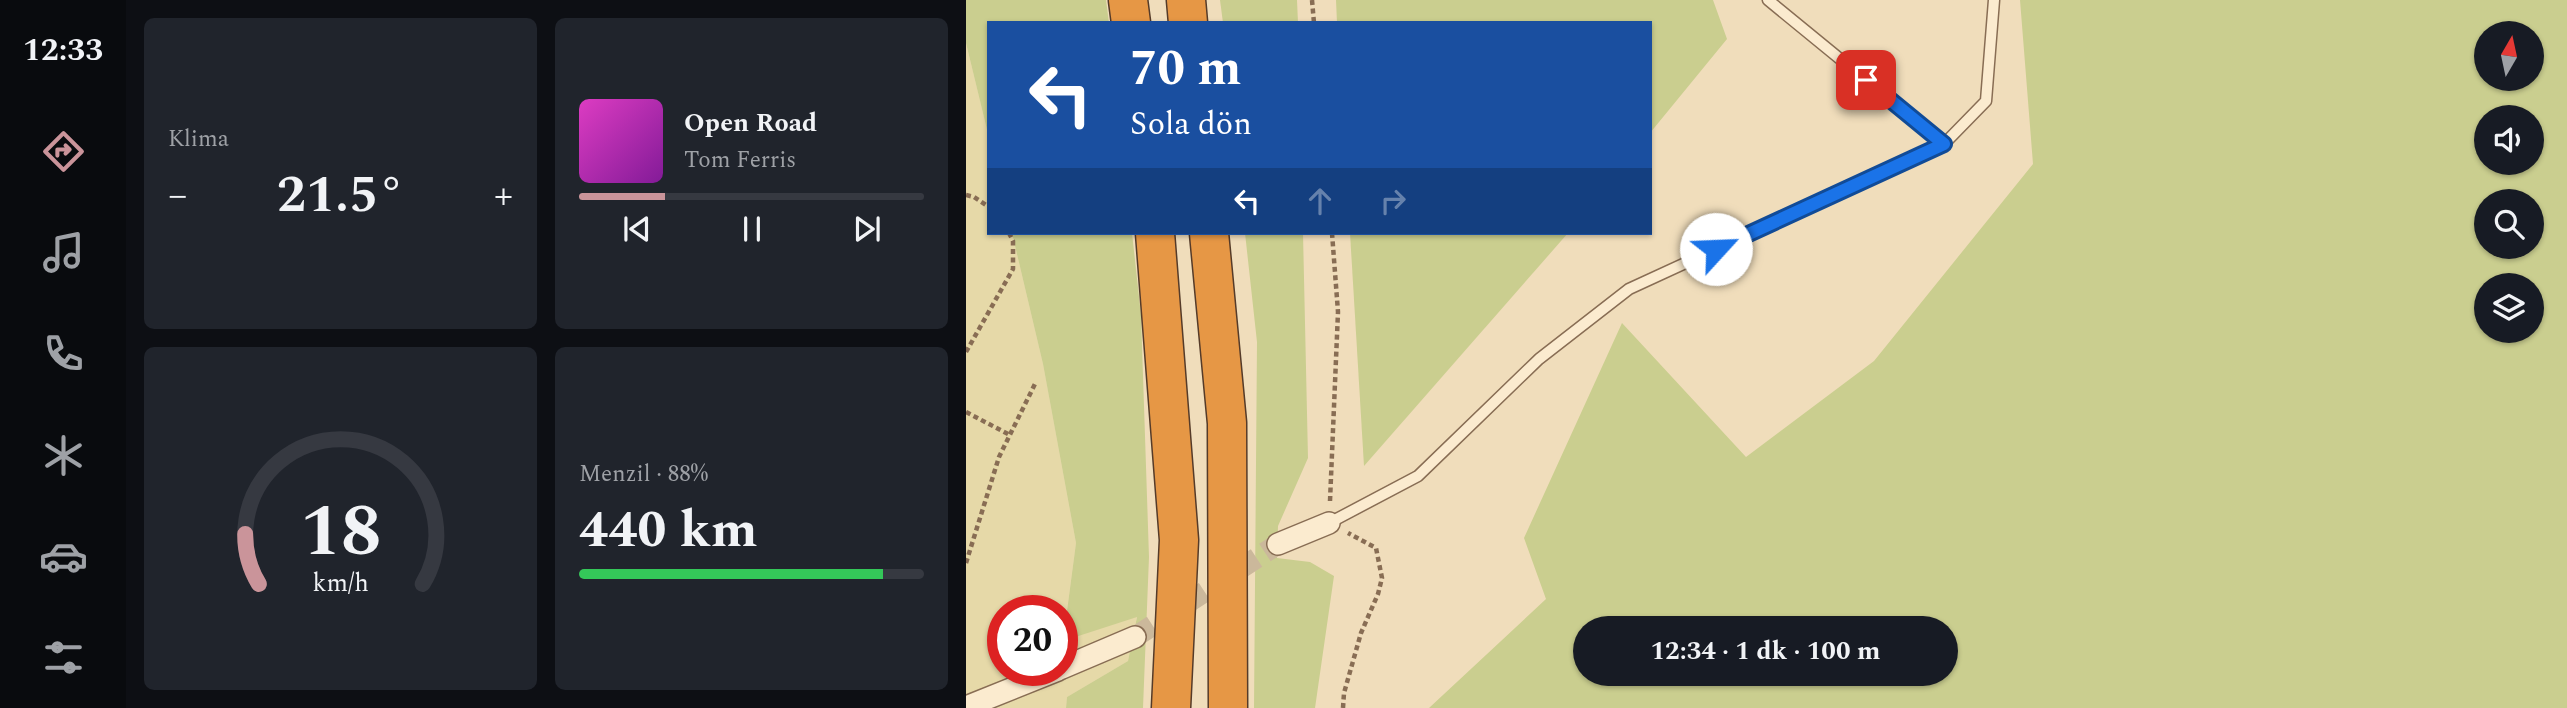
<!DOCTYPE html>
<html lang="tr">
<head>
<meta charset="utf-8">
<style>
	body { margin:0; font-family:Spectral,serif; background:#20242c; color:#f1f3f6; height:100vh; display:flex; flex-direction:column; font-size:26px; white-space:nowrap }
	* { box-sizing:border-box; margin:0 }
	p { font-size:23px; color:#9ea1a6 }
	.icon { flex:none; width:38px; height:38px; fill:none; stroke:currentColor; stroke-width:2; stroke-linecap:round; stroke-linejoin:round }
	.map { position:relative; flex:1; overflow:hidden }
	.panel { display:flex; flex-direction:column; gap:18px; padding:18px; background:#0d0f14; width:840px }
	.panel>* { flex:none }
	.guide { position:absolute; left:21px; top:21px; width:665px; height:214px; border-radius:0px; box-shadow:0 2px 5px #0004; background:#1a4fa0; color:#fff; overflow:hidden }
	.needle { width:46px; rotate:9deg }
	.controls { position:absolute; left:1508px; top:21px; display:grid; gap:14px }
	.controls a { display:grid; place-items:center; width:70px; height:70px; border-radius:50%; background:#171b24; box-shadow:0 2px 5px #0004; font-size:35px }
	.speed { position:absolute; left:21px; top:595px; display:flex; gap:14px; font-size:35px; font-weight:700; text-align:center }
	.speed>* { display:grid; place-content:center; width:91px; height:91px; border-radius:50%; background:#171b24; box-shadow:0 2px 5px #0004; line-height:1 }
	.speed .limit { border:10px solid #d22; background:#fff; color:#111 }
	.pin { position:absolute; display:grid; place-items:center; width:60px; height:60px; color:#fff; margin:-30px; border-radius:14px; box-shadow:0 4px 10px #0006 }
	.me { position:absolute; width:77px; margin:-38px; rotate:65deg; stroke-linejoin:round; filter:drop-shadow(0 0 5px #0008) }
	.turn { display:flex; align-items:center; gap:24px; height:147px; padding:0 28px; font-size:32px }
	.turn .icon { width:91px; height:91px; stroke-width:2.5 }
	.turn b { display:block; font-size:49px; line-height:60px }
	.lanes { display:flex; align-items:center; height:66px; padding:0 28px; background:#0003; justify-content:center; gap:35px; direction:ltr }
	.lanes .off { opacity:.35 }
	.big { font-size:52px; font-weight:700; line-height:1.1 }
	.panel .tile { flex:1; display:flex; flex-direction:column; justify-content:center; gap:10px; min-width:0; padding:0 24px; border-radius:10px; background:#20242c }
	.panel .dial { align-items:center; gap:0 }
	.dial svg { height:182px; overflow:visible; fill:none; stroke:#363941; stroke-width:7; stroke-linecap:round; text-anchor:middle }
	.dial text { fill:#f1f3f6; stroke:none }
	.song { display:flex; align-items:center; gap:21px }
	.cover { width:84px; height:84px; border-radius:10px; background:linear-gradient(135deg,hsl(310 70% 55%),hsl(290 70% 35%)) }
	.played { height:7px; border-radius:4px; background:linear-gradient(90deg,#ca949a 25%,#363941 25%) }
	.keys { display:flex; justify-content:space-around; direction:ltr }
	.heat { display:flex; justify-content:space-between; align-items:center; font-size:38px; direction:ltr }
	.charge { height:10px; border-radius:5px; background:linear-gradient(90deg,#34c759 88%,#363941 0) }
	.panel .tiles { flex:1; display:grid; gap:18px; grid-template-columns:repeat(2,1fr) }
	.trip { position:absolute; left:607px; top:616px; width:385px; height:70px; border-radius:35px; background:#171b24; box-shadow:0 2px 5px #0004; font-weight:700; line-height:70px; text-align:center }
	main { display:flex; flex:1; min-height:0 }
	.dock { display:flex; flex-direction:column; width:126px; justify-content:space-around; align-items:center; background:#090b0e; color:#9ea1a6 }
	.dock .icon { width:49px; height:49px }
	.dock .selected { color:#ca949a }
	.dock b { font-size:32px; color:#f1f3f6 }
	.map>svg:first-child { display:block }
	.farmland { fill:#e6d9a8; fill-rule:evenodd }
	.green { fill:#cace8f; fill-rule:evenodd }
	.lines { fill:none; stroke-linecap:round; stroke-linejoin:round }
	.minor-tunnel { stroke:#cbb89b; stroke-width:21; stroke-dasharray:21 10; stroke-linecap:butt }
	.service-casing { stroke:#886d54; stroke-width:13 }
	.minor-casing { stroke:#886d54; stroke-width:24 }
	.motorway-casing { stroke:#553b29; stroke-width:41 }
	.path { stroke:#886d54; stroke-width:4.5; stroke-dasharray:5 3.5; stroke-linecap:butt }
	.service { stroke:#fbebcf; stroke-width:10 }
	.minor { stroke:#fbebcf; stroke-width:21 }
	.motorway { stroke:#e69745; stroke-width:38 }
	.route-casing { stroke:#114b97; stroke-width:18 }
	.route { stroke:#1a73e8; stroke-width:12 }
</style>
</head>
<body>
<main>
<nav class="dock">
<b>12:33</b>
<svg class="icon selected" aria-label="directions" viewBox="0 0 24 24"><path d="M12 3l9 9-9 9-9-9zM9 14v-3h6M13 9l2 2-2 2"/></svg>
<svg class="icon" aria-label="music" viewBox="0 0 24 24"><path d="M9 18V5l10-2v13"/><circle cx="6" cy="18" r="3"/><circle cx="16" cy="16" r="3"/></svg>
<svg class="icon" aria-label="phone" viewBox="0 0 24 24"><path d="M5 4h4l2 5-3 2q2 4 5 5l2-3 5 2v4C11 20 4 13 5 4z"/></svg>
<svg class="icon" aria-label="climate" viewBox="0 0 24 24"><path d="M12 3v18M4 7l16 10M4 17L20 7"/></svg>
<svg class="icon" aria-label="car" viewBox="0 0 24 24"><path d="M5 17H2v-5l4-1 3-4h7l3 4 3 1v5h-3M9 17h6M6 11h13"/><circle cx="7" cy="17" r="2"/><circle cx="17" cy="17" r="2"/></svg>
<svg class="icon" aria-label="filters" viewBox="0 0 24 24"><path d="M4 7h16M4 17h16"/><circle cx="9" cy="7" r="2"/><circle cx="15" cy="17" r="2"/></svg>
</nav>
<section class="panel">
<div class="tiles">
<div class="tile"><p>Klima</p>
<div class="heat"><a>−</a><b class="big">21.5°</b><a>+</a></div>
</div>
<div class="tile">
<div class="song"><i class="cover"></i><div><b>Open Road</b><p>Tom Ferris</p></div></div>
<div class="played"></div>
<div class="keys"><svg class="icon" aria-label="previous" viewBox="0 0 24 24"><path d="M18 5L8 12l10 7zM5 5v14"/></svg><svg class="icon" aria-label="pause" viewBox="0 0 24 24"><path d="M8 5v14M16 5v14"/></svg><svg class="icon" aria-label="next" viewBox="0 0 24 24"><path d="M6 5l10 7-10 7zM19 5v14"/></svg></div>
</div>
<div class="tile dial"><svg viewBox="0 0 100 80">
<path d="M14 69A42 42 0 1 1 86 69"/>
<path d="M14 69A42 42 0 0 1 8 47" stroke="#ca949a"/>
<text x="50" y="56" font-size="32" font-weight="700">18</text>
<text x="50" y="72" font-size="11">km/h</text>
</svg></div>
<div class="tile"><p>Menzil · 88%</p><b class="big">440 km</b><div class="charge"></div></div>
</div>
</section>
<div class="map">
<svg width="1601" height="708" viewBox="0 0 1601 708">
	<rect width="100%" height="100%" fill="#f0ddbb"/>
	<!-- farmland -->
	<path class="farmland" d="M0,43L23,138V233H46L77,364L110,543L97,640L171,616L162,661L101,697L100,708H0ZM37,611H96V670H37Z"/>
	<!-- green -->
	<g class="green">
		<path d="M0,0H140L143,23H23V138L0,43Z"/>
		<path d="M254,0H331L332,23H257Z"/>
		<path d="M370,0H747L761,39L684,133V23H371Z"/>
		<path d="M1054,0H1601V708H463L580,599L558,538L656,323L780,457L908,361L1067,164ZM1566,33V79H1521V33ZM1566,117V163H1521V117ZM1566,201V247H1521V201ZM1566,285V331H1521V285ZM980,628V674H620V628Z"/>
		<path d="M46,233H166L175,315L183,557L177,708H100L101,697L162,661L171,617L97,641L110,543L77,364Z"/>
		<path d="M279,233H337L342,458L312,526L311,558L344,562L368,576L349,708H288L291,342Z"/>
		<path d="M384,233H602L398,466Z"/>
	</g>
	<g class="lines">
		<!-- minor-tunnel -->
		<path class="minor-tunnel" d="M169,637L312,544"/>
		<!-- service casing -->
		<g class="service-casing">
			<g id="service">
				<path d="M802,0L978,144"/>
				<path d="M363,523L452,476L573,359L663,289L978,144L1020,101L1028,0"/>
			</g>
		</g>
		<!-- minor casing -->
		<g class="minor-casing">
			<g id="minor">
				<path d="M312,544L363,523"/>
				<path d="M96,668L169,637"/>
				<path d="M0,707L92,670"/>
			</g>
		</g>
		<!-- motorway casing -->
		<g class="motorway-casing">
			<g id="motorway">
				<path d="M162,0L165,23"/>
				<path d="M220,0L222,23"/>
				<path d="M189,233L213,540L205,708"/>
				<path d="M243,233L261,423L262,708"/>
			</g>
		</g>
		<!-- path -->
		<g class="path">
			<path d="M346,0L348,23"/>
			<path d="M0,195L8,197L23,207"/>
			<path d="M0,352L47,269V241L43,233"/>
			<path d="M0,412L44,435"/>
			<path d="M364,501L372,312L366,233"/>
			<path d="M0,563L33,457L69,384"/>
			<path d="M377,708L378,693L395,633L412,594L416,578L410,548L382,533"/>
		</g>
		<!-- service -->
		<use href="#service" class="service"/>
		<!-- minor -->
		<use href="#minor" class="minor"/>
		<!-- motorway -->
		<use href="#motorway" class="motorway"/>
	</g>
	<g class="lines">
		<!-- route casing -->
		<g class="route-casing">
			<path id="route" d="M750,249L978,144L900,80"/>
		</g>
		<!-- route -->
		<use href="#route" class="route"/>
	</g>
</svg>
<div class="controls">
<a><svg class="needle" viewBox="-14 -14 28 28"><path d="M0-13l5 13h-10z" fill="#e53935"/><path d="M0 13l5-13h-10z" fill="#9ea1a6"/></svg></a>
<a><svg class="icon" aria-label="sound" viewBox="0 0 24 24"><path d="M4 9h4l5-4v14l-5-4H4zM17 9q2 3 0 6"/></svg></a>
<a><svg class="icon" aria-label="search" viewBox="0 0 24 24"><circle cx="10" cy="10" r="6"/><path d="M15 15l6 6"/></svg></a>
<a><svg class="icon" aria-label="layers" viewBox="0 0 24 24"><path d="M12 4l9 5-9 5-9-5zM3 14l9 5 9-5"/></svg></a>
</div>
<div class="speed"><div class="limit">20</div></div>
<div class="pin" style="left:900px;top:80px;background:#d93025"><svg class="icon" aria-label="arrive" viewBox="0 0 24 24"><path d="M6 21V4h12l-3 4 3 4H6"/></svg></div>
<svg class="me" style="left:750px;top:249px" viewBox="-20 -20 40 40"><circle r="19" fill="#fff"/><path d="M0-13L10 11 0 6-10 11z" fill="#1a73e8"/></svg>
<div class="trip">12:34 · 1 dk · 100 m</div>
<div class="guide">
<div class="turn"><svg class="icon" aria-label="left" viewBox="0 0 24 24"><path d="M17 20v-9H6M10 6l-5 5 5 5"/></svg><div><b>70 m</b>Sola dön</div></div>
<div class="lanes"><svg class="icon" aria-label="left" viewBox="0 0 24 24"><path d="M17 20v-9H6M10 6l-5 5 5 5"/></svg><svg class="icon off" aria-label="ahead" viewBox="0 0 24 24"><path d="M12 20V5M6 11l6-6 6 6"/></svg><svg class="icon off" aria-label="right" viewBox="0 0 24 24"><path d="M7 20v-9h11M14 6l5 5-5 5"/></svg></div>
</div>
</div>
</main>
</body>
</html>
